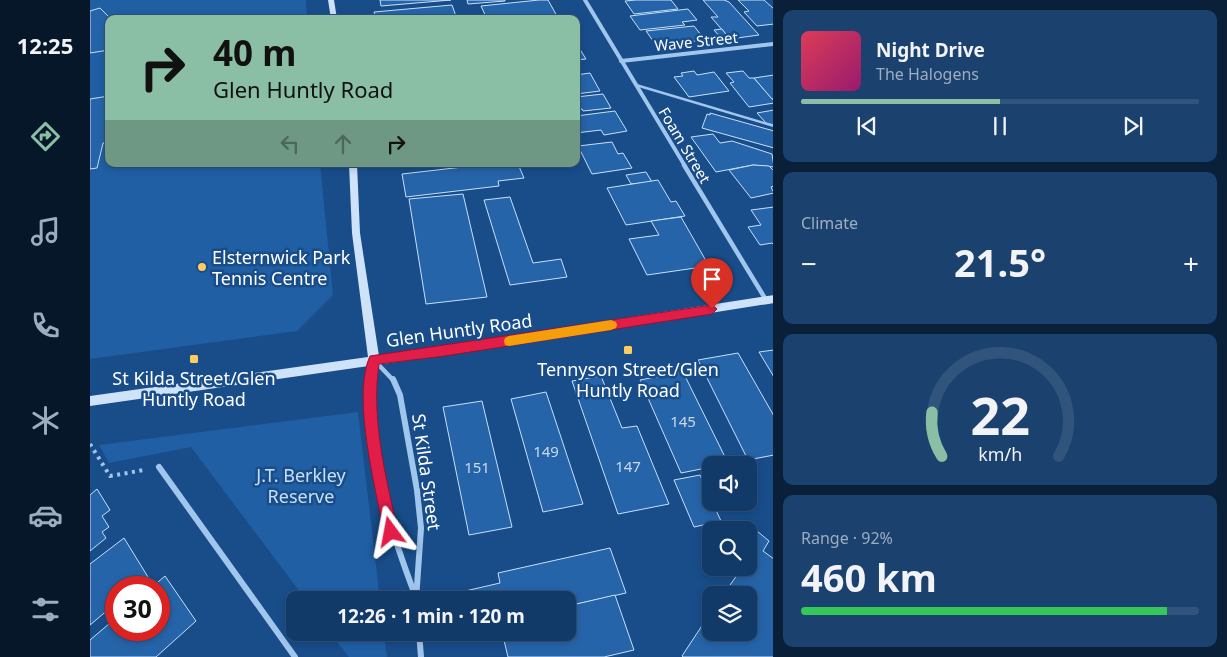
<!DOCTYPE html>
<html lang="en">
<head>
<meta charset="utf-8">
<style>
	body { margin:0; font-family:"Noto Sans",sans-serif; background:#1b416e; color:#f1f3f6; height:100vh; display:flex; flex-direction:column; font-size:19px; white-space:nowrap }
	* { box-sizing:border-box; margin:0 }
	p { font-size:16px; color:#9cadc0 }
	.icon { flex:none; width:28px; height:28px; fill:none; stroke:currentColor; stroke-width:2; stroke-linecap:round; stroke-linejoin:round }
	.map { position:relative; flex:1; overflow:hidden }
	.panel { display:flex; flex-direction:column; gap:10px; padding:10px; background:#0a2039; width:454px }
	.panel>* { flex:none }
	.top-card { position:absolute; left:15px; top:15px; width:475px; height:152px; border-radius:10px; box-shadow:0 2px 8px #0003,0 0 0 1px #31547c; background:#8abfa5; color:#111; overflow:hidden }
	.controls { position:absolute; left:612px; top:456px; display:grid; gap:10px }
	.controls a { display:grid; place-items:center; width:55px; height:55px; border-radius:10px; background:#123a68; box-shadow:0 2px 8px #0003,0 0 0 1px #31547c; font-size:25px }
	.speed { position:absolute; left:15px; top:576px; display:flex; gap:10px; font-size:25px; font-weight:700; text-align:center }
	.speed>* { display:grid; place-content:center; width:65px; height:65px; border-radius:50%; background:#123a68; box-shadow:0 2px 8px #0003,0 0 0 1px #31547c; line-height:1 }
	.speed .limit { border:8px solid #d22; background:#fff; color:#111 }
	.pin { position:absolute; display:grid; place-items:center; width:42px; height:42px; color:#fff; margin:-51px -21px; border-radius:50% 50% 50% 0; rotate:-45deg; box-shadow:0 0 5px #0007 }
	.pin .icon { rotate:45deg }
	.me { position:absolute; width:55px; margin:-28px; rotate:347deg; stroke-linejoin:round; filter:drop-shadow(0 0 4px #0008) }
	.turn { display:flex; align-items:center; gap:18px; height:105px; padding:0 25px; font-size:22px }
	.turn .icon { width:65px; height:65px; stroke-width:2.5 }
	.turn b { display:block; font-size:35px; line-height:42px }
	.lanes { display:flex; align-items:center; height:48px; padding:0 25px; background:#0003; justify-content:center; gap:25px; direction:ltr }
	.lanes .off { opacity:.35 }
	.big { font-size:38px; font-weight:700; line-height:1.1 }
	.panel .card { flex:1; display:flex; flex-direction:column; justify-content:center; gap:8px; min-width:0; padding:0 18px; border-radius:10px; background:#1b416e }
	.panel .dial { align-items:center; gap:0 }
	.dial svg { height:130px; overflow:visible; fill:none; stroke:#31547c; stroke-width:7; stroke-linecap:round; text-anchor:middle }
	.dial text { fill:#f1f3f6; stroke:none }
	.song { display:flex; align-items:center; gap:15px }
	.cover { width:60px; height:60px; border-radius:8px; background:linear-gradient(135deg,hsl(350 70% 55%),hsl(320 70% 35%)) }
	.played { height:5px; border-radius:2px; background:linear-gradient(90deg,#8abfa5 50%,#31547c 50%) }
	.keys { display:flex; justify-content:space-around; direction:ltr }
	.heat { display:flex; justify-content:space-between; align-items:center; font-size:28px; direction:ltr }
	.charge { height:8px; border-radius:4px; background:linear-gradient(90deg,#34c759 92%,#31547c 0) }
	.trip { position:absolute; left:196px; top:591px; width:290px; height:50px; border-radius:10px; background:#123a68; box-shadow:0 2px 8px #0003,0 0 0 1px #31547c; font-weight:700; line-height:50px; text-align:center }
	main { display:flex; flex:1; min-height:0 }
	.tabs { display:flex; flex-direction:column; width:90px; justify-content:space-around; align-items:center; background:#07172a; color:#9cadc0 }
	.tabs .icon { width:35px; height:35px }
	.tabs .current { color:#8abfa5 }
	.tabs b { font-size:22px; color:#f1f3f6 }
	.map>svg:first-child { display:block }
	.green { fill:#205fa4 }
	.building { fill:#2664a9; stroke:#c7e0fa }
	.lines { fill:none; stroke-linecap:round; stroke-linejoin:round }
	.path { stroke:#a1c6ee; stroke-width:4; stroke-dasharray:3 4.5; stroke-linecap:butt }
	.service { stroke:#a1c6ee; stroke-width:2.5 }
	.minor-far2 { stroke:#a1c6ee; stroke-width:4 }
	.minor-far1 { stroke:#a1c6ee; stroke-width:4.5 }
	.minor { stroke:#a1c6ee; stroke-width:6 }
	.secondary { fill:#cee2fa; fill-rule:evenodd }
	.route { fill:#e11d48; stroke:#92132f }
	.slow { fill:#f59e0b }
	.poi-dot { fill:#ffcc5e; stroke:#184d8a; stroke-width:2 }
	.labels { text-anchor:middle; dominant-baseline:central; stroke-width:5; stroke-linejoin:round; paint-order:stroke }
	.far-street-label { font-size:15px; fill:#fff; stroke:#184d8a }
	.number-label { font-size:15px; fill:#c9d8ea }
	.poi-label { font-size:18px; fill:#fff; stroke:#184d8a }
	.street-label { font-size:18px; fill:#fff; stroke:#184d8a }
	.park-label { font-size:18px; fill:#c7e0fa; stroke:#184d8a }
</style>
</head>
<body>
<main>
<nav class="tabs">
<b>12:25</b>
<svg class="icon current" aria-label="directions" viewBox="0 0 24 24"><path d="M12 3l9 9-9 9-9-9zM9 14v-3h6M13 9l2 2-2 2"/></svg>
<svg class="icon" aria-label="music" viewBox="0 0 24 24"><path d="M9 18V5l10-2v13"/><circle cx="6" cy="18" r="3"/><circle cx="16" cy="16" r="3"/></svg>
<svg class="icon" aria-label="phone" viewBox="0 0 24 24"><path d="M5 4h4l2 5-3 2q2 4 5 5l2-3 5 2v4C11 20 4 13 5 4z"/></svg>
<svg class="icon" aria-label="climate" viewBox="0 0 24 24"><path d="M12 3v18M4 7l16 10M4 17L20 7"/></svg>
<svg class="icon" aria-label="car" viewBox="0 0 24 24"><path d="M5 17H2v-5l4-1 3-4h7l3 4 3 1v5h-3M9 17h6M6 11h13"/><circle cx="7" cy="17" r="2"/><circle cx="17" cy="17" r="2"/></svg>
<svg class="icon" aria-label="filters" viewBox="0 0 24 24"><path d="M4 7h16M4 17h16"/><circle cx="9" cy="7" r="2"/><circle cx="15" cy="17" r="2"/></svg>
</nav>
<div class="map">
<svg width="684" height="657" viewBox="0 0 684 657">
	<rect width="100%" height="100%" fill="#184d8a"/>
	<!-- green -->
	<g class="green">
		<path d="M0,0H216L217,19H19V164H230L243,295L207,331L0,359Z"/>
		<path d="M268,412L290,600H216L101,447L19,463L9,445Z"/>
		<path d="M240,633H294L297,657H259Z"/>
	</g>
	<!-- building -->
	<g class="building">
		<path d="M290,0H361L291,6Z"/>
		<path d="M377,0H415V1L378,4Z"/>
		<path d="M449,0H458L467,16L438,19H397L391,6Z"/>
		<path d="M546,0H581L588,9L544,14L535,1Z"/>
		<path d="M613,0H634L639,2L669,35L640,39L621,17H628Z"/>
		<path d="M648,0H674L684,9V24L667,26L654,12L659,11Z"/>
		<path d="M362,5L367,19H286L284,12Z"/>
		<path d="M10,8L21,19H19V50L0,53V11Z"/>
		<path d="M598,9L607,20L592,22L595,25L550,30L540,16Z"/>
		<path d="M604,26L615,40L566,45L556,31Z"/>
		<path d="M632,29L638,37H630L624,30Z"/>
		<path d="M486,43L496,59L486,60Z"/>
		<path d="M604,71L607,75L624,72L639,91L599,97L584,77L593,76L591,73Z"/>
		<path d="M653,71L659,78H664L684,101V103L659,107L640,83L644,82L636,73Z"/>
		<path d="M500,73L510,91L486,94V75Z"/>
		<path d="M684,75V99H682L664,78Z"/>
		<path d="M513,94L521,108L493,111L492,109L486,110V97Z"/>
		<path d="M19,96V143H13L7,168L0,169V99Z"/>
		<path d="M684,110V125L676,123L667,113Z"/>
		<path d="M525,111L537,131L514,135L511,130L486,133V116Z"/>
		<path d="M620,113L684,131V148L612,128L617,114L620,115Z"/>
		<path d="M623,134L630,143L642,141L682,154L684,167L663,165L626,172L601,137Z"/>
		<path d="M522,142L528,154L533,153L542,168L502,174L488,146Z"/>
		<path d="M373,164H428L434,178L408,181L409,186L316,197L312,174L373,167Z"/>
		<path d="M663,165L679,166L684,171V186L681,187L684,193L661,198L639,170Z"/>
		<path d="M556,172L562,182L541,184L536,175Z"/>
		<path d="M568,180L581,202L586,201L595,216L536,225L517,188Z"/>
		<path d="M373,194L397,297L336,304L319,199Z"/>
		<path d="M420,197L443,263L471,259L477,277L420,285L394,200Z"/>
		<path d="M684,207V245L682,243L670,245L658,227L671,225L661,210Z"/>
		<path d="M591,217L619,266L557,275L539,239L569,235L561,221Z"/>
		<path d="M684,350V377L669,352Z"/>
		<path d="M648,353L684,416V455L658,460L608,360Z"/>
		<path d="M593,372L638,463L621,465V467L591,473L550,380Z"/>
		<path d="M511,376L532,428L547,426L579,504L528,514L482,381Z"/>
		<path d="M456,392L493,504L453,512L421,399Z"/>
		<path d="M392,401L422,527L379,535L353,407Z"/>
		<path d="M610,475L631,521L604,527L584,480Z"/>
		<path d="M7,489L20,510L12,516L19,527L12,532L16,538L0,551V495Z"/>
		<path d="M655,521L679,541L673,551L684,559V657H593L592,656L621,612V632H659V595H633L652,568H659V530H649Z"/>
		<path d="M34,538L58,577L46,588H26V603L0,625V564Z"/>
		<path d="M520,548L536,593L478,606V600H372L371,592L410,583L408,573Z"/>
		<path d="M75,576L106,621L66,657H0V640L26,618V630H69V588H61Z"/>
		<path d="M525,595L544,650L514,657H418L412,632H478V606Z"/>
	</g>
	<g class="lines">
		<!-- path -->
		<path class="path" d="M0,444L20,476L54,470"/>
		<!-- service -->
		<path class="service" d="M546,85L684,126"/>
		<!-- minor-far2 -->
		<g class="minor-far2">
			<path d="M495,0L595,166"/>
			<path d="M531,61L684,44"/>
		</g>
		<!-- minor-far1 -->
		<g class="minor-far1">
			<path d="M594,165L676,300"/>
			<path d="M284,360L303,380"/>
			<path d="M282,380L284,360"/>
		</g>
		<!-- minor -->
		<g class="minor">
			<path d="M282,379C275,453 299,526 325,595"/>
			<path d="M303,379L310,395L327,490L331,528L326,600"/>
			<path d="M69,467L205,657"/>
			<path d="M329,632L331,657"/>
		</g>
		<!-- secondary -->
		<g class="secondary">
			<path d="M238,0H244L247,19H241Z"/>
			<path d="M259,164H267L270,233L289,356L684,295V303L355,355L0,406V396L278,357L262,233Z"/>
		</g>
	</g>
	<!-- route -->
	<path class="route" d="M622,305L627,309L622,314L355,356L289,364C281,421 296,477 308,532L306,537L301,539L296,537C291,525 290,511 287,499C280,463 264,390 280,356Z"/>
	<!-- slow -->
	<path class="slow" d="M521,320L526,322L527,325L526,328L521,330L419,346L415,345L414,341L415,338L419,336Z"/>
	<!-- markers -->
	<g class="poi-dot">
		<circle cx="112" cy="267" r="5"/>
		<rect x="533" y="345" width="10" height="10" rx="2.5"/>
		<rect x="99" y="354" width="10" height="10" rx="2.5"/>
	</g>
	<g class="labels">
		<!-- far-street labels -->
		<g class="far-street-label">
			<text transform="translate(606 41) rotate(-6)">Wave Street</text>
			<text transform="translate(595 145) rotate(59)">Foam Street</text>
		</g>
		<!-- number labels -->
		<g class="number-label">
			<text x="593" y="421">145</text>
			<text x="456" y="451">149</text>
			<text x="538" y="466">147</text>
			<text x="387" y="467">151</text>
		</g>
		<!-- poi labels -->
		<g class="poi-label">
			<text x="122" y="257" text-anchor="start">Elsternwick Park<tspan x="122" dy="21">Tennis Centre</tspan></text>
			<text x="538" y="369">Tennyson Street/Glen<tspan x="538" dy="21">Huntly Road</tspan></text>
			<text x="104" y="378">St Kilda Street/Glen<tspan x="104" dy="21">Huntly Road</tspan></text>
		</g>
		<!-- street labels -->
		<g class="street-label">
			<text transform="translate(369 330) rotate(-8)">Glen Huntly Road</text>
			<text transform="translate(337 472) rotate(82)">St Kilda Street</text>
		</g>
		<!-- park labels -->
		<g class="park-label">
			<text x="211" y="475">J.T. Berkley<tspan x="211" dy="21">Reserve</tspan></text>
		</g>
	</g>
</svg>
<div class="controls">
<a><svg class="icon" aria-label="sound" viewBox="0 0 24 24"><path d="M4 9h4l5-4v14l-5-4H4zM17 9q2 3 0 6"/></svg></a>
<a><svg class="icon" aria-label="search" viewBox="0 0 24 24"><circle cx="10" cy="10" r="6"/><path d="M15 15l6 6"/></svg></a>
<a><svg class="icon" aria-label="layers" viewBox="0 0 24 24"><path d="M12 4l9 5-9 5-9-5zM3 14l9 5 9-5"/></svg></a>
</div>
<div class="speed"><div class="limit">30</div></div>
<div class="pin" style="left:622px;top:309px;background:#d93025"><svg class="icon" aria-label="arrive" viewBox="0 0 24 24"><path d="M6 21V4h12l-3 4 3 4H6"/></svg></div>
<svg class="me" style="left:301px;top:532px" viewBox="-20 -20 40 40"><path d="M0-17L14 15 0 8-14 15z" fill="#e11d48" stroke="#fff" stroke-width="4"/></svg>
<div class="trip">12:26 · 1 min · 120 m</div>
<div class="top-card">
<div class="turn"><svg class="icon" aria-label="right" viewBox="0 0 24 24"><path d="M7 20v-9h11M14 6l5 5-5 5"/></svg><div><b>40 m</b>Glen Huntly Road</div></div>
<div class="lanes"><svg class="icon off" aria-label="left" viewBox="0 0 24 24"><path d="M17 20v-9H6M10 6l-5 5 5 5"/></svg><svg class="icon off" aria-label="ahead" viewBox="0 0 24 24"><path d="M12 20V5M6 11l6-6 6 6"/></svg><svg class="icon" aria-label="right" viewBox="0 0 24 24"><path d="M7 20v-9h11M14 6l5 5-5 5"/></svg></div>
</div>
</div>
<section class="panel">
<div class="card">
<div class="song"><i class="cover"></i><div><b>Night Drive</b><p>The Halogens</p></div></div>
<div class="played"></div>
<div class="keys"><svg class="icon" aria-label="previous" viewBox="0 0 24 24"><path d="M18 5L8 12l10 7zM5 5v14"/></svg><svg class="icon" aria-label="pause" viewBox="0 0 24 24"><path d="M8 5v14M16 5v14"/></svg><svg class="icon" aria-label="next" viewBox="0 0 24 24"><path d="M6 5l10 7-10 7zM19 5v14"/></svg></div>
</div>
<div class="card"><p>Climate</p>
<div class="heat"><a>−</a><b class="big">21.5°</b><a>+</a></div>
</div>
<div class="card dial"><svg viewBox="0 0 100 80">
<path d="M14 69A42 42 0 1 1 86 69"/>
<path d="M14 69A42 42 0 0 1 8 42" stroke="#8abfa5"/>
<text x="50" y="56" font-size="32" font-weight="700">22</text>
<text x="50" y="72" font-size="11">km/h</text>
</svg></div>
<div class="card"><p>Range · 92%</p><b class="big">460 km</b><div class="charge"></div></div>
</section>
</main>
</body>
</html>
